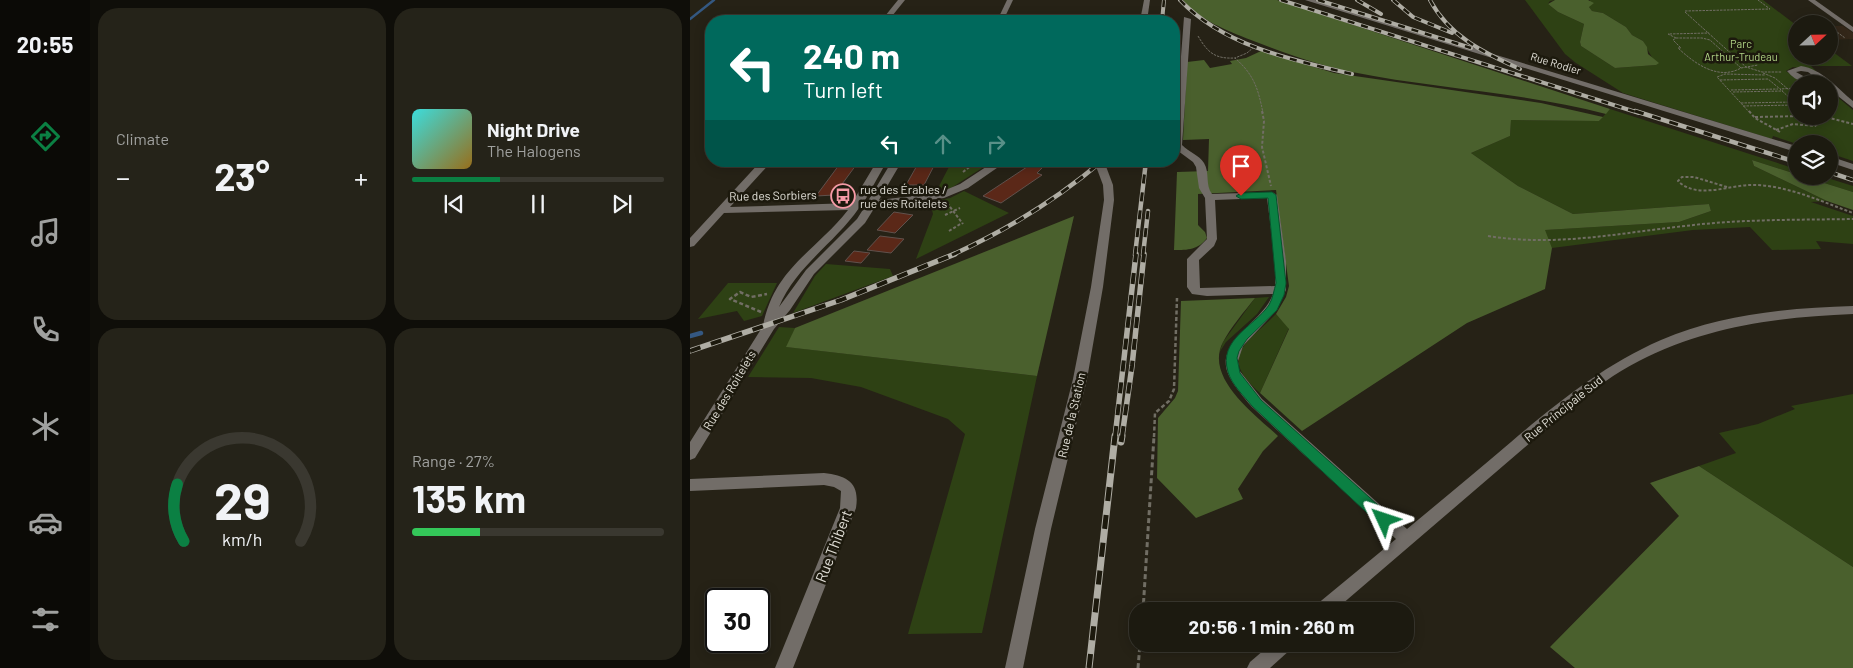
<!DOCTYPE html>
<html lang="en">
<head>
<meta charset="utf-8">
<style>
	body { margin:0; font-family:Barlow,sans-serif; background:#252319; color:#f1f3f6; height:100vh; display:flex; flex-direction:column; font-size:19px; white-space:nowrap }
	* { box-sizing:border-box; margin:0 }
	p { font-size:16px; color:#a0a19f }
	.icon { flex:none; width:28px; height:28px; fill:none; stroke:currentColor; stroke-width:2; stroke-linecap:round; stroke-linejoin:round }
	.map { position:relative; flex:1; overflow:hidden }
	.side { display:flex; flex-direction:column; gap:8px; padding:8px; background:#0f0e09; width:600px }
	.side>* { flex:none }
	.banner { position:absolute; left:15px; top:15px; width:475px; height:152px; border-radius:20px; box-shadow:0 2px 12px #0003,0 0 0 1px #3a3830; background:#00695c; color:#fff; overflow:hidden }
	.needle { width:32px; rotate:68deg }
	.fabs { position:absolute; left:1098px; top:15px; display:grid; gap:10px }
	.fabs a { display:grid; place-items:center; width:50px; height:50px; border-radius:50%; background:#1c1a10; box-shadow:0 2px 12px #0003,0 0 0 1px #3a3830; font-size:25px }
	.speed { position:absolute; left:15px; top:588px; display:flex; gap:10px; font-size:25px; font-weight:700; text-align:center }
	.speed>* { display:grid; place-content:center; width:65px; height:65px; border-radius:50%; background:#1c1a10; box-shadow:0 2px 12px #0003,0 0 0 1px #3a3830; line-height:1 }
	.speed .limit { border:2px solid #111; border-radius:8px; background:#fff; color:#111 }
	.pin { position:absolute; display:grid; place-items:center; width:42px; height:42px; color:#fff; margin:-51px -21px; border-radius:50% 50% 50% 0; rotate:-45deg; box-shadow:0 0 5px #0007 }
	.pin .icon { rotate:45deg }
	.me { position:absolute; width:55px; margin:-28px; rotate:312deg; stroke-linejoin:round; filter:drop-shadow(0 0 4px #0008) }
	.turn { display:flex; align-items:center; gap:18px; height:105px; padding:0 15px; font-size:22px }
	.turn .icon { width:65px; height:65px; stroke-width:2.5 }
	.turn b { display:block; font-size:35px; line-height:42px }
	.lanes { display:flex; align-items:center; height:48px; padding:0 15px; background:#0003; justify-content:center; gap:25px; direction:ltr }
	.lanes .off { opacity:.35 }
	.big { font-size:38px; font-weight:700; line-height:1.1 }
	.side .tile { flex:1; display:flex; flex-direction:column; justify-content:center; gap:8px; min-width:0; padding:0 18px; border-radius:20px; background:#252319 }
	.side .dial { align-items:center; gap:0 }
	.dial svg { height:130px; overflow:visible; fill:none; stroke:#3a3830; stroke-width:7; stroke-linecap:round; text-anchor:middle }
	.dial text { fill:#f1f3f6; stroke:none }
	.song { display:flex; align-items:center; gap:15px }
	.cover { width:60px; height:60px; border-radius:8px; background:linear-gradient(135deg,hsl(180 70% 55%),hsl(40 70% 35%)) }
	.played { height:5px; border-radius:2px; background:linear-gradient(90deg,#0b8043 35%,#3a3830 35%) }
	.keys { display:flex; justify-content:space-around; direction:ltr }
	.heat { display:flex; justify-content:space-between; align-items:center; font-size:28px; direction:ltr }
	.charge { height:8px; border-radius:4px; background:linear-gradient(90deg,#34c759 27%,#3a3830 0) }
	.side .tiles { flex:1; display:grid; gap:8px; grid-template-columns:repeat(2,1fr) }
	.trip { position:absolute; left:439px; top:602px; width:285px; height:50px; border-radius:20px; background:#1c1a10; box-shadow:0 2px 12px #0003,0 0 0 1px #3a3830; font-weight:700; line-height:50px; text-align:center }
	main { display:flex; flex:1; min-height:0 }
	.tabs { display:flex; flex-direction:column; width:90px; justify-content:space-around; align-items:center; background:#0b0a06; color:#a0a19f }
	.tabs .icon { width:35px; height:35px }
	.tabs .active { color:#0b8043 }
	.tabs b { font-size:22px; color:#f1f3f6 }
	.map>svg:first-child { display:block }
	.commercial { fill:#332719 }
	.green { fill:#2e4114 }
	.forest { fill:#4a602d }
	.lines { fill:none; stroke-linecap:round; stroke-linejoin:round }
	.stream-far1 { stroke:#345881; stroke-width:2.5 }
	.stream { stroke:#345881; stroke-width:4.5 }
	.building { fill:#5b2818; stroke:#60514c }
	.path-far3 { stroke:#716e64; stroke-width:1; stroke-dasharray:2.5 1; stroke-linecap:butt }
	.path-far2 { stroke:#716e64; stroke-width:2; stroke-dasharray:3 2; stroke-linecap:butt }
	.path-far1 { stroke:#716e64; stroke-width:2.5; stroke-dasharray:4 2.5; stroke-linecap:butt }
	.path { stroke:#716e64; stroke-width:3; stroke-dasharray:5 3; stroke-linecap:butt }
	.minor { fill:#726d68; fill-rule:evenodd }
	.rail-far3-casing { stroke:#afada4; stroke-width:4 }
	.rail-far2-casing { stroke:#afada4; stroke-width:4.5 }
	.rail-far1-casing { stroke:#afada4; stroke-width:5.5 }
	.rail-casing { stroke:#afada4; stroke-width:7 }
	.rail-far3 { stroke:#1c190d; stroke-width:2.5; stroke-dasharray:7; stroke-linecap:butt }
	.rail-far2 { stroke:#1c190d; stroke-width:3; stroke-dasharray:9; stroke-linecap:butt }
	.rail-far1 { stroke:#1c190d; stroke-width:4; stroke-dasharray:11; stroke-linecap:butt }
	.rail { stroke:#1c190d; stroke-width:5; stroke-dasharray:14; stroke-linecap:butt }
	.route { fill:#0b8043; stroke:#07532c }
	.labels { text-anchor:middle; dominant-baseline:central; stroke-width:5; stroke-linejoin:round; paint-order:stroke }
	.far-park-label { font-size:11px; fill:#b1d486; stroke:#1c190d }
	.far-street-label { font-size:11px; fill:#e1dfd7; stroke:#1c190d }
	.poi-label { font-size:12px; fill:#e1dfd7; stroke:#1c190d; text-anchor:start }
	.street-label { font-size:12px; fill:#e1dfd7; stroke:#1c190d }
	.near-street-label { font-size:15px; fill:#e1dfd7; stroke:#1c190d }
</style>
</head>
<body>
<main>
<nav class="tabs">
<b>20:55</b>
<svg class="icon active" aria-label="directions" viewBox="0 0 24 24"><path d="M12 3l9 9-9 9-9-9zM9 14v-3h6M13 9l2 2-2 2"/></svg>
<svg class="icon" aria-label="music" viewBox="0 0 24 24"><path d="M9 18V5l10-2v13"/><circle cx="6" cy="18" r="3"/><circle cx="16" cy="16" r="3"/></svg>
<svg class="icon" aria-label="phone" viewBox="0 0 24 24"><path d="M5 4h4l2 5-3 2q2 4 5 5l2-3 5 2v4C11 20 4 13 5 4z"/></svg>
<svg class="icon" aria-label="climate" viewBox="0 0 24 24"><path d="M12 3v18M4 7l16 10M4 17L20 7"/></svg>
<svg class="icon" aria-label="car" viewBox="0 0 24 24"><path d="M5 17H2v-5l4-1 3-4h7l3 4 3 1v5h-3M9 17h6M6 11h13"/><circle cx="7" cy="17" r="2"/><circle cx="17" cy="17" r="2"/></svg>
<svg class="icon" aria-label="filters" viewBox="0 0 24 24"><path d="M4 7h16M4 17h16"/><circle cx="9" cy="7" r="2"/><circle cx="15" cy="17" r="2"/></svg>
</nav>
<section class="side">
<div class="tiles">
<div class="tile"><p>Climate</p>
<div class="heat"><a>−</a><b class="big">23°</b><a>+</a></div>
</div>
<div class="tile">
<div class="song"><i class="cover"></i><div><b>Night Drive</b><p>The Halogens</p></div></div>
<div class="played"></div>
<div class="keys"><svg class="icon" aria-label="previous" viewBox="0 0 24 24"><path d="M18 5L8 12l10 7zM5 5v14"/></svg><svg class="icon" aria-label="pause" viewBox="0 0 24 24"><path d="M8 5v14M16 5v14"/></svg><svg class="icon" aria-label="next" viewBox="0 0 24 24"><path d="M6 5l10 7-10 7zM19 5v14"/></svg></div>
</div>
<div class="tile dial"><svg viewBox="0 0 100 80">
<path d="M14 69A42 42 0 1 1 86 69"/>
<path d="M14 69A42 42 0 0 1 10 34" stroke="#0b8043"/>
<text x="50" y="56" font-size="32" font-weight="700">29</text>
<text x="50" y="72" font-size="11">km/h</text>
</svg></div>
<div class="tile"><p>Range · 27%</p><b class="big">135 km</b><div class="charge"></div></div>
</div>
</section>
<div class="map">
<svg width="1163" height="668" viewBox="0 0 1163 668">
	<rect width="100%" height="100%" fill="#262216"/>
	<!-- commercial -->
	<path class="commercial" d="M1139,26H1153L1163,33V39L1139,40Z"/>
	<!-- green -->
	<g class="green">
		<path d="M835,0H865L860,1L858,4L868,12L894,24L890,42L891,46L925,68L966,65L953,41L942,35L936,27L913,13L902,11L899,7L900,0H898H1073L1106,25V56H1139V49L1162,66H1121L1126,71L1103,67L1096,71L1105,78L1125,84H1106V116H1139V90L1163,110V161L1139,153V144H1107L1083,136L1082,139L933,93L886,63L875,54Z"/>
		<path d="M920,109L1106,169V174L1062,160L1064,166L1137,201L1121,202L1163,216V244L1126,241L1131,249L1082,250L1060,227L1003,230L862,248L854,230L989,222L1021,211L1019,204L883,214L828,186L781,153L820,136L821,120L909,121Z"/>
		<path d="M262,161H303L261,188L246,192Z"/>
		<path d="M1112,176H1131L1163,186V192Z"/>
		<path d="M274,191L319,213L226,259L243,214L240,202L260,198Z"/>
		<path d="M136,264L200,269L203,276L103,313L125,276Z"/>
		<path d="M38,283H87L72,316L54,321L47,311L8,319Z"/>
		<path d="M579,297L567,314L536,342L529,353L533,342L565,298Z"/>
		<path d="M586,314L599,328L570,393C527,356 557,343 586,314Z"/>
		<path d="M89,327L105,328L97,347L347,376L292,633L218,634L275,434L258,419L171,387L121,378L58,377Z"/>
		<path d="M1163,394V567L1009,466L1046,453L1029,433L1068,424L1105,409L1101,406Z"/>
	</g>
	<!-- forest -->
	<g class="forest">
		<path d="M493,0H587L920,109L916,114C833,92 746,89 662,72C627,65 594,53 561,40C536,30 511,21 493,0Z"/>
		<path d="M865,0H898L904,3L899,7L902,11L913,13L936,27L942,35L953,41L957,47L958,54L969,63L966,65L925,68L891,46L890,42L894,24L868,12L858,4Z"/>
		<path d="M571,51L644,73L851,103L913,117L909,121L821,120L820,136L781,153L828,186L883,214L1019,204L1021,211L989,222L855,230L862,248L855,289L777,323L612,431L570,393L599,329L586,314L596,297L599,286L586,190L508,194V225L515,232L517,238C508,250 498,250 484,250L487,172L518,171L519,139L493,140L497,62L514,60L520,68L542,64L540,61L556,58Z"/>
		<path d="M1062,160L1106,174V176H1112L1163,192V210L1137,201L1064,166Z"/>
		<path d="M384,216L347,376L96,347L105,328Z"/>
		<path d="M565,298C554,312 541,327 533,342C514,378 566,415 588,436L573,451L548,489L553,499L506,518L467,478L468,418L485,398L488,391L491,301Z"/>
		<path d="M1009,466L1163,567V668H885L860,647L989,516L960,483Z"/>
	</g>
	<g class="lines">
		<!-- stream-far1 -->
		<path class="stream-far1" d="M0,19L24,0"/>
		<!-- stream -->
		<path class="stream" d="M0,336L11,333"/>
	</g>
	<!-- building -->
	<g class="building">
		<path d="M152,161H169L144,195L126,196Z"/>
		<path d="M346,161H359L347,173L352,175L311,203L293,196Z"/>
		<path d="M229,162H246L234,185H216Z"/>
		<path d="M204,212L223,215L205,233L187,230Z"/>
		<path d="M190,236L214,239L201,253L177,250Z"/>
		<path d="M164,251L180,253L171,263L155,261Z"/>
	</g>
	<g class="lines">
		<!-- path-far3 -->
		<g class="path-far3">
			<path d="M995,11L1080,9L1068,0"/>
			<path d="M995,12L1056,67L1072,72H1092"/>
			<path d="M1147,32L1155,38"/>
			<path d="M508,36C518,53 525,59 545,58"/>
			<path d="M986,38H1012L1020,40L1051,68C1028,81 1004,63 988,48H991L983,40Z"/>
			<path d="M986,38L978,34L1019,33"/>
			<path d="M564,47L557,53L545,58C564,75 568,88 573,113"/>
			<path d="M1051,68L1068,65"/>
			<path d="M1073,73L1085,78L1106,96"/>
			<path d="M1030,80L1078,79L1090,89"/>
			<path d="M1041,90L1088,89"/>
			<path d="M1043,92L1093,91"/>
			<path d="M1104,102L1090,89L1106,88"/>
			<path d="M1051,103L1105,102"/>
			<path d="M1053,106L1106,105"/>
			<path d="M1060,113L1027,77L1035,74L1075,75"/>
		</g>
		<!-- path-far2 -->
		<g class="path-far2">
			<path d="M572,111L574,121L572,147L581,186"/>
			<path d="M1059,111L1065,118L1090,132"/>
			<path d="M1123,116H1125"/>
			<path d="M1132,116L1163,124"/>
			<path d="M1065,117L1113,116"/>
			<path d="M1086,130L1103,124L1125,126L1135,118"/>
			<path d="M1109,139L1127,144"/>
			<path d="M273,172L287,161"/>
			<path d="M1037,187L1004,177H992L988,181C1006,199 1037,186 1059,185C1095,184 1130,201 1163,213"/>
			<path d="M257,203L273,224"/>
			<path d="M255,215L270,208"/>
			<path d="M259,231L272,223"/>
			<path d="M798,236C865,247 929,233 995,226C1051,219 1107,220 1163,219"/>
		</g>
		<!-- path-far1 -->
		<g class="path-far1">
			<path d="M71,312L40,299L50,292L61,297L77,294"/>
			<path d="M464,437L465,413L479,401L484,389L487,298"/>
		</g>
		<!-- path -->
		<g class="path">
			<path d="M453,611L464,436"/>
			<path d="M448,668L450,644"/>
		</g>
		<!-- minor -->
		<g class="minor">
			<path d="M208,0H215L198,21H191Z"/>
			<path d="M317,0H323L313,21H307Z"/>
			<path d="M454,0H460L457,21H450Z"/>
			<path d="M615,0H625L1106,146V152Z"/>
			<path d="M1118,0H1125L1163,27V32Z"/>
			<path d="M494,17L501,19L492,145C499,152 509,155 514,163C520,173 515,185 522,194L582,192L587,195L596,261V290L585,312L553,346L548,361L549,370L572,399L717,529C752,500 787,471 821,442C868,402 914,365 971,340C1031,314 1098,308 1163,306V314C1088,317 1017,326 949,361C925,373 904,389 883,406L644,611H624L626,605L706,539L562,407C530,370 524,358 562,322C571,313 579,305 583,294L517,296L502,294L497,287V259L517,239L515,198L509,188L506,167L503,162L484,148ZM577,198L585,261V286L510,288L509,260L524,246L527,239L525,200Z"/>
			<path d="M1111,66C1132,69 1147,88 1163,101V108L1139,89V84C1123,84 1108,85 1097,71ZM1111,71L1118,72L1129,80L1115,77L1106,72Z"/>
			<path d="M1139,156L1163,164V170L1139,162Z"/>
			<path d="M71,161H82L40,207L162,203L187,161H197L174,202L178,201L202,161H212L189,200L248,193L270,184L305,161H317L278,188L254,198L185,207L175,223L124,274L100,310L84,329L5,458L0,460V442L73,326C84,268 125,252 158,210L34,213L4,246L0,247V238ZM169,208H174L167,219L116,270L89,307C106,266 144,244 169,208Z"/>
			<path d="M404,161H414L423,185L424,200L413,287L397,379L361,529L333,668H315L345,529L383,379L401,287L414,200L413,185Z"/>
			<path d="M134,473C157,476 170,482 166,508L103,668H85L150,508L151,491L144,487L134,485L0,491V479Z"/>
			<path d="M581,644H603L600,650L580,668H557L560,662Z"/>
		</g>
		<!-- rail-far3 casing -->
		<g class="rail-far3-casing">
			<g id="rail-far3">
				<path d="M490,0C534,46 602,60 662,74"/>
				<path d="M591,0L949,113"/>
				<path d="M628,0L781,48"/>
				<path d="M667,0L691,14"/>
				<path d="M703,0L723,17L762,33"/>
				<path d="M740,0C759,36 794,53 830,69"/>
				<path d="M472,21L474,0"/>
			</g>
		</g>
		<!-- rail-far2 casing -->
		<g class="rail-far2-casing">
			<g id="rail-far2">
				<path d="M945,111L1106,162"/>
				<path d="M1139,172L1163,180"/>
				<path d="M262,255C317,230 366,200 412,161"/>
				<path d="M445,255L456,161"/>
				<path d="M453,255L458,211"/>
			</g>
		</g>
		<!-- rail-far1 casing -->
		<g class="rail-far1-casing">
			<g id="rail-far1">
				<path d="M0,351L151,300L265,254"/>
				<path d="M425,437L446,254"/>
				<path d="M432,437L442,366L454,254"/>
			</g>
		</g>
		<!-- rail casing -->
		<g class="rail-casing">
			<g id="rail">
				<path d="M431,442L432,436"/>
				<path d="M399,668L425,436"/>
			</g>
		</g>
		<!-- rail-far3 -->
		<use href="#rail-far3" class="rail-far3"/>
		<!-- rail-far2 -->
		<use href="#rail-far2" class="rail-far2"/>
		<!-- rail-far1 -->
		<use href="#rail-far1" class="rail-far1"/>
		<!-- rail -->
		<use href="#rail" class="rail"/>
	</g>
	<!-- route -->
	<path class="route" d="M582,192L586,195L596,283L594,295L587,310L557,339L549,351L547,358L550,373L571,400L699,515L701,520L699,524L694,526L689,524L562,406C554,396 542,385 538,372C528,339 564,327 579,305C583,298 584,290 586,283L578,198L551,199L546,196L551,193Z"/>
	<!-- icons -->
	<defs>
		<g id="bus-ring" transform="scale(1.25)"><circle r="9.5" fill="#1c190d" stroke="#f49aa6" stroke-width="1.5"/><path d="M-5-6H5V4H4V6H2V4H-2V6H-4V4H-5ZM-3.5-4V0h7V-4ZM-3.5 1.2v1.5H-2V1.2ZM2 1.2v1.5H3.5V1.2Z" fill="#f49aa6"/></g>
	</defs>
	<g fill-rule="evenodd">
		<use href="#bus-ring" x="153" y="196"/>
	</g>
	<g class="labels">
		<!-- far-park labels -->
		<g class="far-park-label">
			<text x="1051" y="43">Parc<tspan x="1051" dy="13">Arthur-Trudeau</tspan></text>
		</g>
		<!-- far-street labels -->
		<g class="far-street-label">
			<text transform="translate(866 63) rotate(17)">Rue Rodier</text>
		</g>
		<!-- poi labels -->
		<g class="poi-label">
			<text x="170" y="189">rue des Érables /<tspan x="170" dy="14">rue des Roitelets</tspan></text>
		</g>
		<!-- street labels -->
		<g class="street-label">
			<text transform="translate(83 195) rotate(-1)">Rue des Sorbiers</text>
			<text transform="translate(39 390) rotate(-59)">Rue des Roitelets</text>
			<text transform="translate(873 408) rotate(-39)">Rue Principale Sud</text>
			<text transform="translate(381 415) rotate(-77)">Rue de la Station</text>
		</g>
		<!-- near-street labels -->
		<g class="near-street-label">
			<text transform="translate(143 546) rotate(-69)">Rue Thibert</text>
		</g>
	</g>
</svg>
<div class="fabs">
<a><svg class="needle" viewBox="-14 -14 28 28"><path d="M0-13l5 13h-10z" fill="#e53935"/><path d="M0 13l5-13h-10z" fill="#a0a19f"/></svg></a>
<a><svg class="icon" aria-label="sound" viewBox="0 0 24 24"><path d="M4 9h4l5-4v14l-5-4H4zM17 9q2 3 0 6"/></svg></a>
<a><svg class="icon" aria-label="layers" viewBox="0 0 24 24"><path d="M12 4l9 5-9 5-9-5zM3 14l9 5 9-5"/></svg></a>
</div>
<div class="speed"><div class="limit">30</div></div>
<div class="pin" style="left:551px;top:196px;background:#d93025"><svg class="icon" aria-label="arrive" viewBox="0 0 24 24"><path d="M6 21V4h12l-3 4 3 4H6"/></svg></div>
<svg class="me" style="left:694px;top:520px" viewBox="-20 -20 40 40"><path d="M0-17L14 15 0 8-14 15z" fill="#0b8043" stroke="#fff" stroke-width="4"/></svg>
<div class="trip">20:56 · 1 min · 260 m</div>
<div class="banner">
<div class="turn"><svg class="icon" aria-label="left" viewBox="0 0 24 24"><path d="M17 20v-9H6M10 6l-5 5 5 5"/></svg><div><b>240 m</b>Turn left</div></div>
<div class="lanes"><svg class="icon" aria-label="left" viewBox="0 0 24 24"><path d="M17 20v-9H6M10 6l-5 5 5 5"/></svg><svg class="icon off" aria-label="ahead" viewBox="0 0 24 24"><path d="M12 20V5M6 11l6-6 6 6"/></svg><svg class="icon off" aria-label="right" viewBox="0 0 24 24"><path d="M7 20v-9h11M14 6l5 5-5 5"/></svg></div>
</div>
</div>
</main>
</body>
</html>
